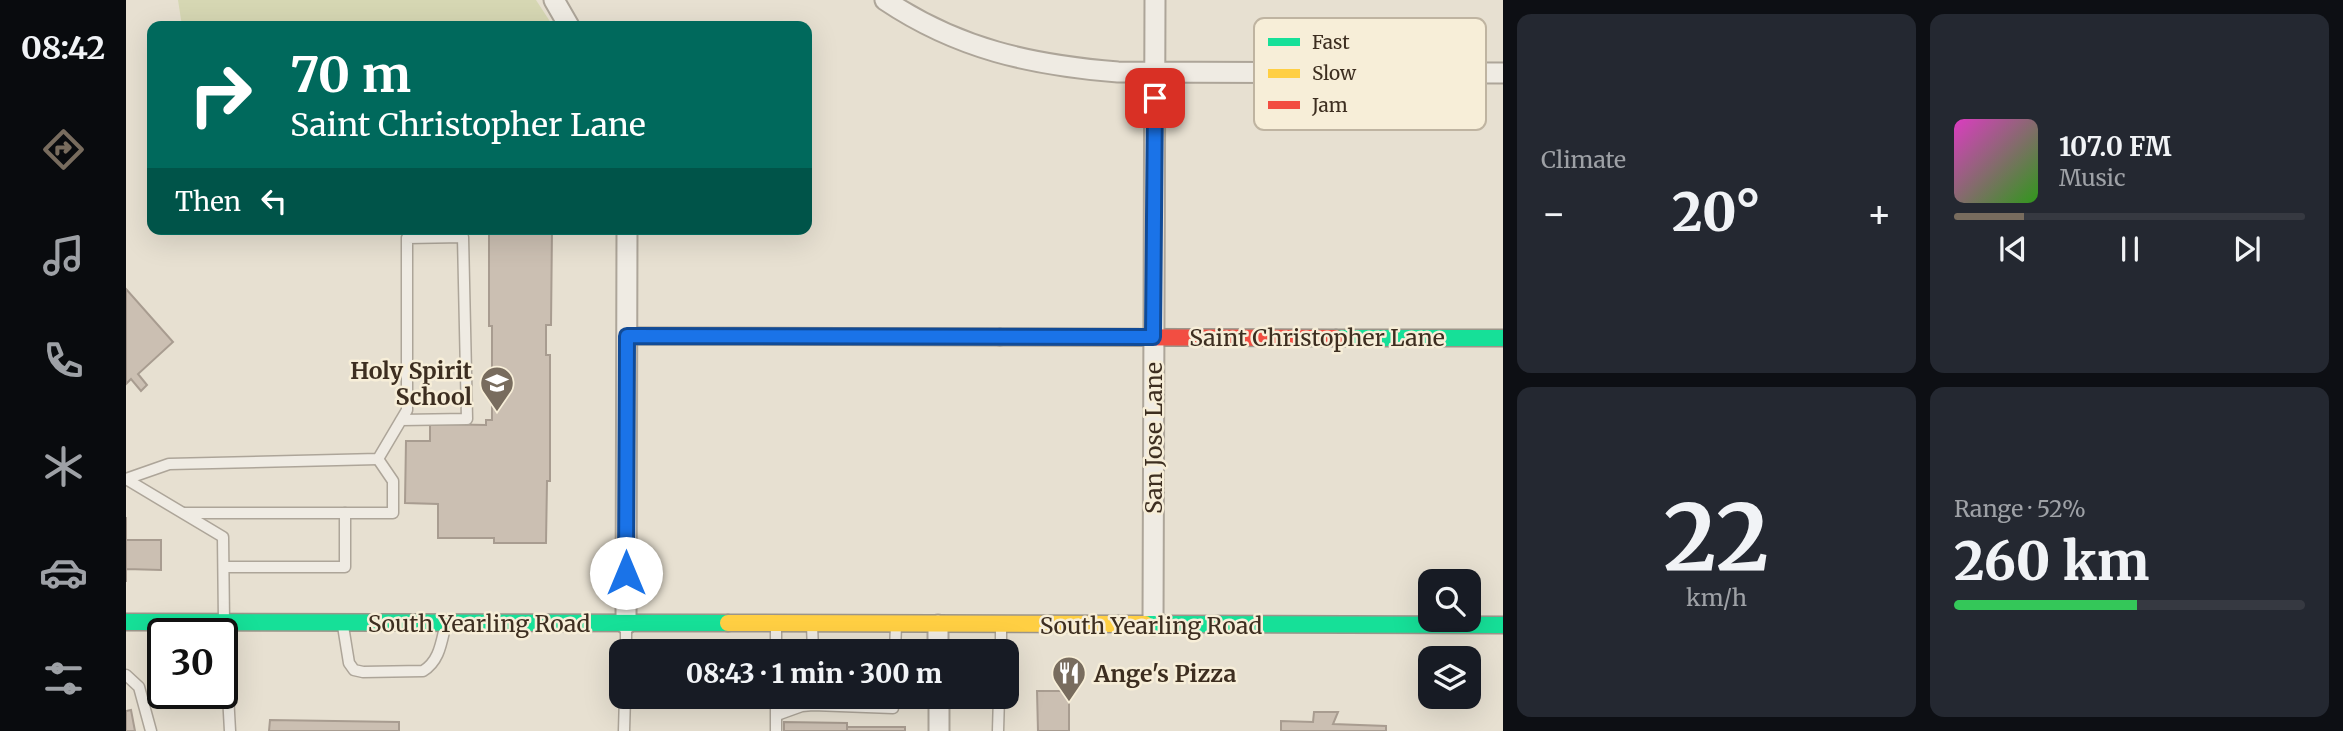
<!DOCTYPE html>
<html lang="en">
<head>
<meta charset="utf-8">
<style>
	body { margin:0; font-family:Merriweather,serif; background:#242831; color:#f1f3f6; height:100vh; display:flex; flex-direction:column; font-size:26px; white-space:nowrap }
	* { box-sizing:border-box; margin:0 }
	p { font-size:23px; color:#9ea1a6 }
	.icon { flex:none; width:38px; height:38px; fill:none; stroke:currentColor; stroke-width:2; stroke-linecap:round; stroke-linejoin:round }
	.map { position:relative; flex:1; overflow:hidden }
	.side { display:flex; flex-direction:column; gap:14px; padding:14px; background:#0d0f14; width:840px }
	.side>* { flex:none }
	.hud { position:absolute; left:21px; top:21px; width:665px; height:214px; border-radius:14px; box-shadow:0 7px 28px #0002; background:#00695c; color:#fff; overflow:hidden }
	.controls { position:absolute; left:1292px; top:569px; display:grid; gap:14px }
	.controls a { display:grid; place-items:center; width:63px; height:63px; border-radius:14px; background:#171b24; box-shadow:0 7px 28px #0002; font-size:35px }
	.speed { position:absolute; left:21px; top:618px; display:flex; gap:14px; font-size:35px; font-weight:700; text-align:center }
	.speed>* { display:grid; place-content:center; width:91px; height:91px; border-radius:50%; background:#171b24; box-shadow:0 7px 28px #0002; line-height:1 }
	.speed .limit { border:4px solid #111; border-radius:10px; background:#fff; color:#111 }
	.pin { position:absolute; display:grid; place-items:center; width:60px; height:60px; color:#fff; margin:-30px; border-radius:14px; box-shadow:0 4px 10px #0006 }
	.me { position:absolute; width:77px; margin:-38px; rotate:0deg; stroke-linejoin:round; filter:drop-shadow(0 0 5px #0008) }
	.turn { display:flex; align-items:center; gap:24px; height:147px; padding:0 28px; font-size:32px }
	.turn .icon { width:91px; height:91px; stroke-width:2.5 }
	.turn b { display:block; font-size:49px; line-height:60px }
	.then { display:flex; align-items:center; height:66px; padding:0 28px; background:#0003; gap:14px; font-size:26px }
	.big { font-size:52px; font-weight:800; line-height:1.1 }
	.side .widget { flex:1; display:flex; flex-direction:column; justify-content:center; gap:10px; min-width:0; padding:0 24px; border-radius:14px; background:#242831 }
	.side .dial { align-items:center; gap:0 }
	.dial b { font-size:91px; line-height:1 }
	.song { display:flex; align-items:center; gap:21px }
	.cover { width:84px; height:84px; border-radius:10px; background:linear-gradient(135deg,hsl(310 70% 55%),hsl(110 70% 35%)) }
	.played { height:7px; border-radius:4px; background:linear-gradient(90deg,#786c5e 20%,#363941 20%) }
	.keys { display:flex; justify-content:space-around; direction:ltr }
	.heat { display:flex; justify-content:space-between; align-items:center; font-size:38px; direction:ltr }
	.charge { height:10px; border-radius:5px; background:linear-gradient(90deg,#34c759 52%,#363941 0) }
	.side .tiles { flex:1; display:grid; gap:14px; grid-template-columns:repeat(2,1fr) }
	.trip { position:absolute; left:483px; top:639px; width:410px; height:70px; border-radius:14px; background:#171b24; box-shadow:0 7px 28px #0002; font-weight:800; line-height:70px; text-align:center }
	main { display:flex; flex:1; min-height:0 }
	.menu { display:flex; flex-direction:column; width:126px; justify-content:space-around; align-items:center; background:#090b0e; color:#9ea1a6 }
	.menu .icon { width:49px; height:49px }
	.menu .selected { color:#786c5e }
	.menu b { font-size:32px; color:#f1f3f6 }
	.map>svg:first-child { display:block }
	.green { fill:#d6d7b3 }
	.building { fill:#cbbfb2; stroke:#a89c90; stroke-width:2 }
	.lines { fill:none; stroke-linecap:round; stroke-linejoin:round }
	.lane-casing { stroke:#ada599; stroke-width:13 }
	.street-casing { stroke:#ada599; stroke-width:23 }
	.fast-casing { stroke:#9c958a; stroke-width:19 }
	.slow-casing { stroke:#9c958a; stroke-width:19 }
	.jam-casing { stroke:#9c958a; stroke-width:19 }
	.lane { stroke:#efebe3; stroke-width:10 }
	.street { stroke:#efebe3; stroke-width:19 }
	.fast { stroke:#16e098; stroke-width:16 }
	.slow { stroke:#ffcf43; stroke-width:16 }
	.jam { stroke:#f24e42; stroke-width:16 }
	.route-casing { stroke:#114b97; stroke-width:18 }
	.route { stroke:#1a73e8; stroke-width:12 }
	.labels { text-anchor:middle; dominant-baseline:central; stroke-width:5; stroke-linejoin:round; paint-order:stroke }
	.street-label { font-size:23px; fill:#3d2e20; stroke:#f7eed8 }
	.poi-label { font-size:23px; font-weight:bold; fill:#3d2e20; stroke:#f7eed8; text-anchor:end }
	.key { fill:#f7eed8; stroke:#bfb4a1; stroke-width:2 }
	.key-label { font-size:19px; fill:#3d2e20 }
</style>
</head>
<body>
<main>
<nav class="menu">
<b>08:42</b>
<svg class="icon selected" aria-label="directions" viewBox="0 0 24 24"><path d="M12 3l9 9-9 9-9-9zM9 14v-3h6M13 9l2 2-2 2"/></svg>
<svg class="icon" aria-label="music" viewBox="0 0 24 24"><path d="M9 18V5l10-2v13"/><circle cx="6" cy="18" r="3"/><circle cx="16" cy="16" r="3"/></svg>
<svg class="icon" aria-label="phone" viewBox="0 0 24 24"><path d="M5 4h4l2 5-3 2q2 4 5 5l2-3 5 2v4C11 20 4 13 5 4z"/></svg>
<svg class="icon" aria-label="climate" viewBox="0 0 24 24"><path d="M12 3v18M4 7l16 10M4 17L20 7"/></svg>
<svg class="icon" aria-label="car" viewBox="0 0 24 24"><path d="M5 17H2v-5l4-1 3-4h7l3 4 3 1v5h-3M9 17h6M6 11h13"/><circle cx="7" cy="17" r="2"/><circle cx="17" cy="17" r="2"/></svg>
<svg class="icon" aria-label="filters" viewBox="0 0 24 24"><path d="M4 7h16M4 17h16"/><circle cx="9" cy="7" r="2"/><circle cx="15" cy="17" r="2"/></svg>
</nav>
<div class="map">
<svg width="1377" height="731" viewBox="0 0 1377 731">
	<rect width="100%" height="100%" fill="#e7e0d1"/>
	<!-- green -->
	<path class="green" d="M52,0H410L427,26H56Z"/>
	<!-- building -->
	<g class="building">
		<path d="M363,229H426L425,325H420V355H424V481H421L420,543H368V538H312V504L279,503L280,441H304V424L360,425V420H366V326H363Z"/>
		<path d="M0,289L47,342L12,374L21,385L15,391L5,379L0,384Z"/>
		<path d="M0,517V540H35V570L0,569V582Z"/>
		<path d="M911,691H943V731H912Z"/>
		<path d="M5,710L9,731H0V711Z"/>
		<path d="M1188,712H1212L1207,724L1260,726V731H1155V721L1187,722Z"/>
		<path d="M144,720L273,722V731H143Z"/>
		<path d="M658,722L721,723V731H658Z"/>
		<rect x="721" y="727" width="58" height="4"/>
	</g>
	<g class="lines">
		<!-- lane casing -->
		<g class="lane-casing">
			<g id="lane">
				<path d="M0,479L43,464L252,459L281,410V238L337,237L341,419L275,420"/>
				<path d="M0,479L97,537L98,622L104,731"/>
				<path d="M58,513H219"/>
				<path d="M98,567H219V513H267V481L252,459"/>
				<path d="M650,625V651"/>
				<path d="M686,625L687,651"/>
				<path d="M217,626L223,663L228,670L237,672L297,671C313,661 315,644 319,627"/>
				<path d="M500,651V627"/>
				<path d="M769,651L770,625"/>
				<path d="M875,651V626"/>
				<path d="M0,675L13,687L25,731"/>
				<path d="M651,715L676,706L687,705L767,708V696"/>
				<path d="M498,731L499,696"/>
				<path d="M650,731V696"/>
				<path d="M872,731L873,696"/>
			</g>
		</g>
		<!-- street casing -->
		<g class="street-casing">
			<g id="street">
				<path d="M428,0L443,26"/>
				<path d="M759,0C832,49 905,65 992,72L1377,73"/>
				<path d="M500,624L501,229"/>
				<path d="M812,625V651"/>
				<path d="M1027,625L1029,0"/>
				<path d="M813,731V696"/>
			</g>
		</g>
		<!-- fast casing -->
		<g class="fast-casing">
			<g id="fast">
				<path d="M1210,338H1377"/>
				<path d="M0,622L602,623"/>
				<path d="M1019,624L1377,625"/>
			</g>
		</g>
		<!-- slow casing -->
		<g class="slow-casing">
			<g id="slow">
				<path d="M501,336L874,337"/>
				<path d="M602,623L1019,624"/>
			</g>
		</g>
		<!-- jam casing -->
		<g class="jam-casing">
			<path id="jam" d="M874,337L1210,338"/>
		</g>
		<!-- lane -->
		<use href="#lane" class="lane"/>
		<!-- street -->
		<use href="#street" class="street"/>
		<!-- fast -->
		<use href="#fast" class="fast"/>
		<!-- slow -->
		<use href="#slow" class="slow"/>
		<!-- jam -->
		<use href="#jam" class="jam"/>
	</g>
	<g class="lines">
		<!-- route casing -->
		<g class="route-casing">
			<path id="route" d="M500,573L501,336L1027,337L1029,98"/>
		</g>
		<!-- route -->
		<use href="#route" class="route"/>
	</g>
	<!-- icons -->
	<defs>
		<g id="school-pin" transform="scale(1.75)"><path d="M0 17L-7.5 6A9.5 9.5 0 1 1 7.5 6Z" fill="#786c5e" stroke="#f7eed8"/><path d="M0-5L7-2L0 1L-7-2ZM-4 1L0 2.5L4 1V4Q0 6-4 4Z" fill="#fff"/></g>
		<g id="restaurant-pin" transform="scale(1.75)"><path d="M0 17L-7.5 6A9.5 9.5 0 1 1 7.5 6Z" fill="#786c5e" stroke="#f7eed8"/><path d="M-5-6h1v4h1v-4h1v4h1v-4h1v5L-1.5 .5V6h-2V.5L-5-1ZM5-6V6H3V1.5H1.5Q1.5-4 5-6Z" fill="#fff"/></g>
	</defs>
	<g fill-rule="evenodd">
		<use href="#school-pin" x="371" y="383"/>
		<use href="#restaurant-pin" x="943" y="673"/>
	</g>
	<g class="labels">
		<!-- street labels -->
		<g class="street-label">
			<text x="1191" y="337">Saint Christopher Lane</text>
			<text transform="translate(1027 438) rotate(-90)">San Jose Lane</text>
			<text x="353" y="623">South Yearling Road</text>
			<text x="1025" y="625">South Yearling Road</text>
		</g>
		<!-- poi labels -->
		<g class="poi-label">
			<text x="346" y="370">Holy Spirit<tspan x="346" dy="26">School</tspan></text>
			<text x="968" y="673" text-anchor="start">Ange's Pizza</text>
		</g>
	</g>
	<!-- legend -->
	<rect x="1128" y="18" width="232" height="112" rx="10" class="key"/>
	<rect x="1142" y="38" width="32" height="8" fill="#16e098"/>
	<rect x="1142" y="69" width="32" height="9" fill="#ffcf43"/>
	<rect x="1142" y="101" width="32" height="8" fill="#f24e42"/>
	<g class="key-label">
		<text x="1186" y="49">Fast</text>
		<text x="1186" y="80">Slow</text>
		<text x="1186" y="112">Jam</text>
	</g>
</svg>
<div class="controls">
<a><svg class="icon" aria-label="search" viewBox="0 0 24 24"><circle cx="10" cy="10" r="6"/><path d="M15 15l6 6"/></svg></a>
<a><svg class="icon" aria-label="layers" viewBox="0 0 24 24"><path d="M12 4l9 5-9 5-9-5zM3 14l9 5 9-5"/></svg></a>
</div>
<div class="speed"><div class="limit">30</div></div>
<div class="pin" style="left:1029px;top:98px;background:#d93025"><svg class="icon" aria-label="arrive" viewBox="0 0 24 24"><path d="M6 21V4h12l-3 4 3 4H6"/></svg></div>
<svg class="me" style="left:500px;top:573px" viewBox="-20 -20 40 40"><circle r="19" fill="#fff"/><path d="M0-13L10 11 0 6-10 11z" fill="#1a73e8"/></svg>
<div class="trip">08:43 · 1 min · 300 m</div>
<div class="hud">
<div class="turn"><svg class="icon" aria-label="right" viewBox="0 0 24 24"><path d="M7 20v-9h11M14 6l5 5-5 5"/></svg><div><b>70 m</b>Saint Christopher Lane</div></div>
<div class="then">Then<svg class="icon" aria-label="left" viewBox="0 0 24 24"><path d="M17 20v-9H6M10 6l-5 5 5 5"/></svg></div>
</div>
</div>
<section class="side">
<div class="tiles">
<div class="widget"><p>Climate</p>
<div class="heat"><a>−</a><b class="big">20°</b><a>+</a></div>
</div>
<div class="widget">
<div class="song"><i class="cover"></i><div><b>107.0 FM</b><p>Music</p></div></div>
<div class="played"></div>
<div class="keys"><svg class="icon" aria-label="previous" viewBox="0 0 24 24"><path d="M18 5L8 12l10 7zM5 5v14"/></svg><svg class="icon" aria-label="pause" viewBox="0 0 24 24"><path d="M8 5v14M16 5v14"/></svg><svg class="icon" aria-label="next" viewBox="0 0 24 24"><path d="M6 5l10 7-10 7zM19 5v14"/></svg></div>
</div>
<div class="widget dial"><b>22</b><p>km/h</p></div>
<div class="widget"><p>Range · 52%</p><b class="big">260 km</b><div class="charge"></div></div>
</div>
</section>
</main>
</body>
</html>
